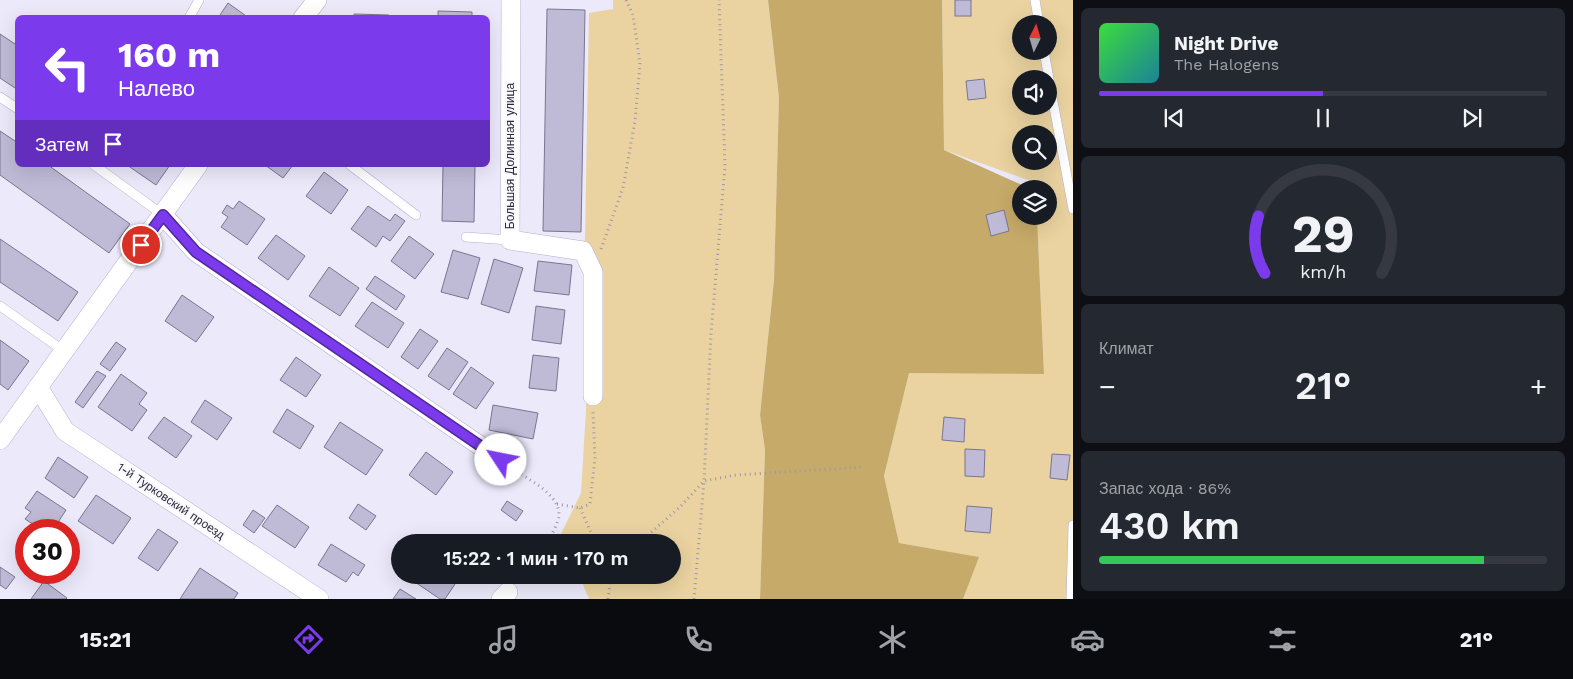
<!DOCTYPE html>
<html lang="ru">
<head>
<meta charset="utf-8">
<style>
	body { margin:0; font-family:"Work Sans",sans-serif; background:#242831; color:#f1f3f6; height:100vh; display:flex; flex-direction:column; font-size:19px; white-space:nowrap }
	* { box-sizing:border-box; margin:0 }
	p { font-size:16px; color:#9ea1a6 }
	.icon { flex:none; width:28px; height:28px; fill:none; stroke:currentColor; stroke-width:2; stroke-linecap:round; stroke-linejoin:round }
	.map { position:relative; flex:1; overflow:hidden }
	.side { display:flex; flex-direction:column; gap:8px; padding:8px; background:#0d0f14; width:500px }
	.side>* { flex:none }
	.top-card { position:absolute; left:15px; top:15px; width:475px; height:152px; border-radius:8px; box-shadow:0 5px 20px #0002; background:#7c3aed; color:#fff; overflow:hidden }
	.needle { width:32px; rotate:5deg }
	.tools { position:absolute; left:1012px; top:15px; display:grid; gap:10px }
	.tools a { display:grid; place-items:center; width:45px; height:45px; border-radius:50%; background:#171b24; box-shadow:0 5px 20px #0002; font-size:25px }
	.speed { position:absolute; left:15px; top:519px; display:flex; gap:10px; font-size:25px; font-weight:700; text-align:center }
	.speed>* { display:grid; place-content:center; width:65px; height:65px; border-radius:50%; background:#171b24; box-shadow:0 5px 20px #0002; line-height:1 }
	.speed .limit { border:8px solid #d22; background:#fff; color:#111 }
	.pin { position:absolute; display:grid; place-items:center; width:42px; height:42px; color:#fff; margin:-21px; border:2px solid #fff; border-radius:50%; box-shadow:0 1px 5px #0007 }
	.me { position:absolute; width:55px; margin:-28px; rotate:304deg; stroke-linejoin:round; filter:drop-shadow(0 0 4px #0008) }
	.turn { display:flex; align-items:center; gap:18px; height:105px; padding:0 20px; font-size:22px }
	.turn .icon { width:65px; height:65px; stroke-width:2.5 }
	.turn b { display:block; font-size:35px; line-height:42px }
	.then { display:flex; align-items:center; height:48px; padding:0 20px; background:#0003; gap:10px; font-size:19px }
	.big { font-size:38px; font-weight:600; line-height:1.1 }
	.side .card { flex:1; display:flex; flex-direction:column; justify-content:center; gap:8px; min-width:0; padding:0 18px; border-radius:8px; background:#242831 }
	.side .dial { align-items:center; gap:0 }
	.dial svg { height:130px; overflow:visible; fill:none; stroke:#363941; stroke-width:7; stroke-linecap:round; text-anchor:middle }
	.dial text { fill:#f1f3f6; stroke:none }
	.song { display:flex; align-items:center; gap:15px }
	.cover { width:60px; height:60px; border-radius:8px; background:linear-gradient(135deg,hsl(120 70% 55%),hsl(190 70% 35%)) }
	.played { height:5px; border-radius:2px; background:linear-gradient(90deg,#7c3aed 50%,#363941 50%) }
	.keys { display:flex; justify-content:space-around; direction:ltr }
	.heat { display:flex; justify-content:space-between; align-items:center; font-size:28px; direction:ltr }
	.charge { height:8px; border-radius:4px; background:linear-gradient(90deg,#34c759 86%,#363941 0) }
	.trip { position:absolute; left:391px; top:534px; width:290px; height:50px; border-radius:25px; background:#171b24; box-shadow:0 5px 20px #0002; font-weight:600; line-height:50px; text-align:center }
	.dock { display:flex; height:80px; justify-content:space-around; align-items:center; background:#090b0e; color:#9ea1a6 }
	.dock .icon { width:35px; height:35px }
	.dock .on { color:#7c3aed }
	.dock b { font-size:22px; color:#f1f3f6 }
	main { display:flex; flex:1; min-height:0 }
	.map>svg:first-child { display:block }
	.green { fill:#ead3a0; fill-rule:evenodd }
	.forest { fill:#c6aa69 }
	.building { fill:#bfbbd7; stroke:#7a7590 }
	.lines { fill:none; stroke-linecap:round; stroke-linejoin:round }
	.service-casing { stroke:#b4afcc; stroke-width:10 }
	.minor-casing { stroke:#b4afcc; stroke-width:20 }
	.path { stroke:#9a97a6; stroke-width:3; stroke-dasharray:1 4; stroke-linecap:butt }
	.service { stroke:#fff; stroke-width:9 }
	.minor { stroke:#fff; stroke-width:19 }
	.route-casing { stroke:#51269a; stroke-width:12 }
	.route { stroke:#7c3aed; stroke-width:9 }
	.labels { text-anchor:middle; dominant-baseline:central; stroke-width:4; stroke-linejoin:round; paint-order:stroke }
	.street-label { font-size:12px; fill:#2c2a35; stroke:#f9f8fe }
</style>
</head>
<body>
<main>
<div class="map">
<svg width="1073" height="599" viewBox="0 0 1073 599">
	<rect width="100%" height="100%" fill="#ece9fb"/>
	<!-- green -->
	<g class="green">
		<path d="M613,0H768L779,98L774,280L760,415L765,450L760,599H589L579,575H672V542H557L581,493L586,410V276L578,259L585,239L589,13L613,9Z"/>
		<path d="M942,0H1073V599H963L978,557L899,543L884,476L909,373H1044L1037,216H1049V189H1036V183L944,150ZM1021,24H1049V51H1021ZM1021,79H1049V106H1021ZM1021,134H1049V161H1021Z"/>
	</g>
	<!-- forest -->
	<path class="forest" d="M768,0H942L944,150L1031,189H1021V216H1037L1044,374L909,373L884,476L899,543L979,557L963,599H760L765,450L760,415L774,280L779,98Z"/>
	<!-- building -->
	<g class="building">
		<rect x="955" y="0" width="16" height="16"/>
		<path d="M228,3L249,18H218Z"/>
		<path d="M547,9L585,10L581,232L543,231Z"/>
		<path d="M438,11L472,12V18H438Z"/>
		<path d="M354,14L389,15V18H354Z"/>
		<path d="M0,34L18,46V90L0,78Z"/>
		<path d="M984,79L986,98L968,100L966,81Z"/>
		<path d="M0,131L18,143V165H48L130,224L109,253L0,175Z"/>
		<path d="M127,165H170L156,185Z"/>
		<path d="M265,165H293L283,178Z"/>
		<path d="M443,165H475L474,222L442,221Z"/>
		<path d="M324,172L348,190L331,214L306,196Z"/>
		<path d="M239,201L265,219L247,245L221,227L228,217L222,213L227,205L233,209Z"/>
		<path d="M368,206L390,221L395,214L405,221L390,241L383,236L376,247L351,229Z"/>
		<path d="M1004,210L1009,231L991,236L986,215Z"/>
		<path d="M276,235L305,256L288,280L258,258Z"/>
		<path d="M409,236L434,254L415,279L391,261Z"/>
		<path d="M0,239L78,292L58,321L0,282Z"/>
		<path d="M453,250L480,258L468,299L441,292Z"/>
		<path d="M494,259L523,268L509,313L481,304Z"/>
		<path d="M538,261L572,265L569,295L534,291Z"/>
		<path d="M329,267L359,288L340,316L309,296Z"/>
		<path d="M375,276L405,296L396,310L366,289Z"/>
		<path d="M182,295L214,317L196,342L165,321Z"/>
		<path d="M372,302L404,323L388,348L355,326Z"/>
		<path d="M536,306L565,310L561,344L532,340Z"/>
		<path d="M420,329L438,341L418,369L401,357Z"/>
		<path d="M0,340L29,361L8,390L0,384Z"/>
		<path d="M116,342L126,349L110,371L100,364Z"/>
		<path d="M447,348L468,362L449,390L428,376Z"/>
		<path d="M533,355L559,358L556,391L529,388Z"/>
		<path d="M296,357L321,375L306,397L280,380Z"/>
		<path d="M471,367L494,383L476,409L453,394Z"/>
		<path d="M97,371L106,376L83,408L75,402Z"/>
		<path d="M121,374L147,393L139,404L147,410L132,431L98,407Z"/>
		<path d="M205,400L232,418L217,440L191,422Z"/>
		<path d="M493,405L538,413L533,439L489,430Z"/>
		<path d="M287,409L314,426L300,449L273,432Z"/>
		<path d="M164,417L192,436L176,458L148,438Z"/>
		<path d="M944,417L965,419L964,442L942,440Z"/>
		<path d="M340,422L383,450L366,475L324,447Z"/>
		<path d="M965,449L985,450L984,477L965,476Z"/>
		<path d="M426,452L453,472L436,495L409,475Z"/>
		<path d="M1052,454L1070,455L1067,480L1050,478Z"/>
		<path d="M58,457L88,477L74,498L45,478Z"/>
		<path d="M37,491L66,510L53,530H42L25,519L31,512L25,508Z"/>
		<path d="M96,495L131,518L113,544L78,521Z"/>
		<path d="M507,501L523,511L516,521L501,510Z"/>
		<path d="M358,504L376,516L366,530L349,518Z"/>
		<path d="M277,505L309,527L295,548L262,526Z"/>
		<path d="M967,506L992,508L990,533L965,531Z"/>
		<path d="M253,510L265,518L254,533L243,525Z"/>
		<path d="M158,529L178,542L158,571L138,558Z"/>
		<path d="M331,544L365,565L358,576L353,572L346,582L318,565Z"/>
		<path d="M0,567L15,577L6,589L0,585Z"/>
		<path d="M200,568L238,593L234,599H180Z"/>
		<path d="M416,575H454L459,578L445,599H440L412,580Z"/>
		<path d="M44,581L67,598L66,599H31Z"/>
		<path d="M400,589L416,599H393Z"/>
	</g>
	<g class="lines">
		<!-- service casing -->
		<g class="service-casing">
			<g id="service">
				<path d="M1035,0L1039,24"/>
				<path d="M189,18L199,0"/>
				<path d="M1044,51L1049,79"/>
				<path d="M1049,80L1073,209"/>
				<path d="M0,97L18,109"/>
				<path d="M94,165L163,215"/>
				<path d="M350,165L416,215"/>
				<path d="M466,237L510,240"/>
				<path d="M0,306L64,351"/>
				<path d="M1071,599L1073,525"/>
			</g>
		</g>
		<!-- minor casing -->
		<g class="minor-casing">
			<g id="minor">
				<path d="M511,0L510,240L583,251L593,272V396"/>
				<path d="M303,18L317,0"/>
				<path d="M163,215L196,252L501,460"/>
				<path d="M38,387L65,431L319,599"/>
				<path d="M0,440L198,165"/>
				<path d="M501,599L508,592"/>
			</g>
		</g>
		<!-- path -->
		<g class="path">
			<path d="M601,249L623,188L635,121L640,63L633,15L626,0"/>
			<path d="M513,469C529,480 560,494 559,516C558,524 551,535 548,542"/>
			<path d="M557,504L580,508L590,504L595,458L593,412"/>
			<path d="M580,508L593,537L603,542"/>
			<path d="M634,542L647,536L680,507L704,481L736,475L863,467"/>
			<path d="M608,599L611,575"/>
			<path d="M694,599L704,481L711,334L725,166L719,0"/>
		</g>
		<!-- service -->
		<use href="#service" class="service"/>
		<!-- minor -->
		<use href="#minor" class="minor"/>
	</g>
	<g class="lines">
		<!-- route casing -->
		<g class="route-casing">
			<path id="route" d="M141,245L163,215L196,252L501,460"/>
		</g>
		<!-- route -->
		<use href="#route" class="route"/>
	</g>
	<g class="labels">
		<!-- street labels -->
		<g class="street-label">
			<text transform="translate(510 156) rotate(-90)">Большая Долинная улица</text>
			<text transform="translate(171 501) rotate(34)">1-й Турковский проезд</text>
		</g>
	</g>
</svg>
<div class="tools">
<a><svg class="needle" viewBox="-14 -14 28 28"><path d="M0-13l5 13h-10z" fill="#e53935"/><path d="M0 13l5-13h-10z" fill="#9ea1a6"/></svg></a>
<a><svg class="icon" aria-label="sound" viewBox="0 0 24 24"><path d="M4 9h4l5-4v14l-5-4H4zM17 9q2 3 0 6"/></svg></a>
<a><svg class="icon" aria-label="search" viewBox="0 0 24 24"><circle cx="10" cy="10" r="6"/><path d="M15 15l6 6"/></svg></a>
<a><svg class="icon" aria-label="layers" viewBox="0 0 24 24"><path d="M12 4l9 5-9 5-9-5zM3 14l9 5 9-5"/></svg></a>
</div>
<div class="speed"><div class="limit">30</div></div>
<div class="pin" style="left:141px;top:245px;background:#d93025"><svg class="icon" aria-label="arrive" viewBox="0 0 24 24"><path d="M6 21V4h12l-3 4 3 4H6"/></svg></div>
<svg class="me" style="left:501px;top:460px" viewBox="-20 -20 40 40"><circle r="19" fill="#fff"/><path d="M0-13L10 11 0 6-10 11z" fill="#7c3aed"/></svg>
<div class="trip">15:22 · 1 мин · 170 m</div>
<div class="top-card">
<div class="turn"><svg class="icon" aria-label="left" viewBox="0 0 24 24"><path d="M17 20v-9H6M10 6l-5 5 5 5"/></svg><div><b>160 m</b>Налево</div></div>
<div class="then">Затем<svg class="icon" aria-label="arrive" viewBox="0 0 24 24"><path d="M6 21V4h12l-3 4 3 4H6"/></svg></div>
</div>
</div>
<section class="side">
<div class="card">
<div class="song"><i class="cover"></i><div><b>Night Drive</b><p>The Halogens</p></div></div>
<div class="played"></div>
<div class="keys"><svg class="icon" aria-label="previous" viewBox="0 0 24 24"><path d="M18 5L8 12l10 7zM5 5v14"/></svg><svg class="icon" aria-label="pause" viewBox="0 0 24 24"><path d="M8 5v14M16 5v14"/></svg><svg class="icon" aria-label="next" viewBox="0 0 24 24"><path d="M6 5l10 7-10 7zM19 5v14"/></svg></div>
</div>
<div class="card dial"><svg viewBox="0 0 100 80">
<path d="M14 69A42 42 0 1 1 86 69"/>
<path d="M14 69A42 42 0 0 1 10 34" stroke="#7c3aed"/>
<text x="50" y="56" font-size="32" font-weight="700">29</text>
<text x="50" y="72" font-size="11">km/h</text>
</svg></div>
<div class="card"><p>Климат</p>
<div class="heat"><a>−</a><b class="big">21°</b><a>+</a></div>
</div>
<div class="card"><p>Запас хода · 86%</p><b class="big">430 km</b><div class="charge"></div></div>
</section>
</main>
<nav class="dock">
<b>15:21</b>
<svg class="icon on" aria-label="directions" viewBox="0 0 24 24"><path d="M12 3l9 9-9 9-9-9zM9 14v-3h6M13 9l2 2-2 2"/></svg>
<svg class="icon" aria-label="music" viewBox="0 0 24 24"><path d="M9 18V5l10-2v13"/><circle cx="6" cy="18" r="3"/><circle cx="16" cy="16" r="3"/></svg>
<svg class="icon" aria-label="phone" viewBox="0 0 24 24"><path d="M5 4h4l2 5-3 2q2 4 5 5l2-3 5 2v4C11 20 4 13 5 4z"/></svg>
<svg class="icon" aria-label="climate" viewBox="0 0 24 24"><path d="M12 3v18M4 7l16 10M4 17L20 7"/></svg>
<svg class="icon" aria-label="car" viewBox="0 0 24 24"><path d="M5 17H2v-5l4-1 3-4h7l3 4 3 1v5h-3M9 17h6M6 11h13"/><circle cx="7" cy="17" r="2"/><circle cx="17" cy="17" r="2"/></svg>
<svg class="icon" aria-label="filters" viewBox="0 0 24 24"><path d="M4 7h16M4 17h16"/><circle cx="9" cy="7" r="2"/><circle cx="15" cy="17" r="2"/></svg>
<b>21°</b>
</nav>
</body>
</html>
